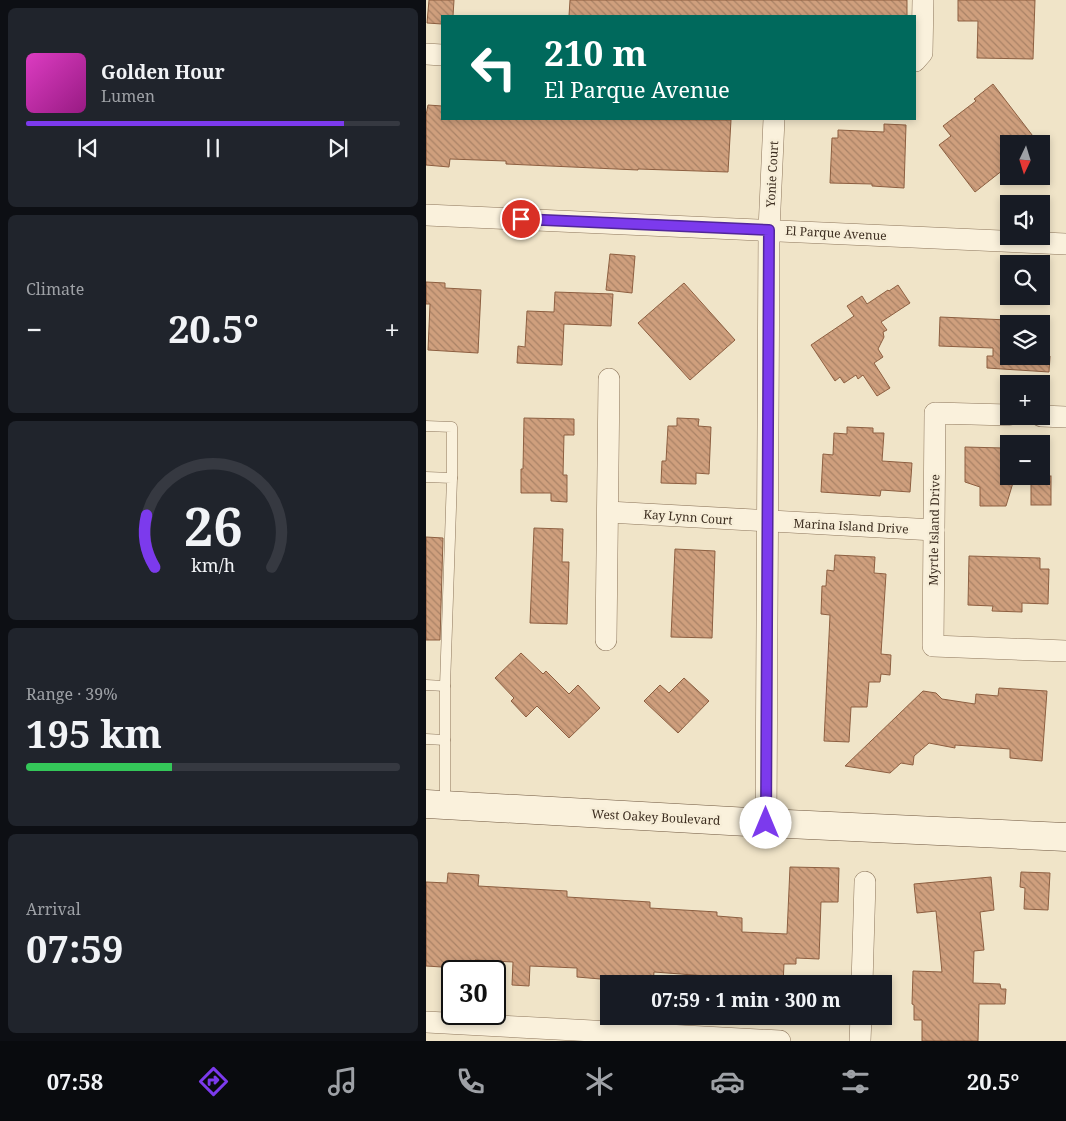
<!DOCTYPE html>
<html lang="en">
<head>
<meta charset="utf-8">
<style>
	body { margin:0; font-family:"Noto Serif",serif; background:#20242c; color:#f1f3f6; height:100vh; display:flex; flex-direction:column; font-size:19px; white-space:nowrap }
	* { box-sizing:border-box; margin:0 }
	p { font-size:16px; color:#9ea1a6 }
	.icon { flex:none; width:28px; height:28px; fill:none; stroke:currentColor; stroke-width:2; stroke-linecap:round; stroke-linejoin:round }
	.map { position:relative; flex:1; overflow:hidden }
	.drawer { display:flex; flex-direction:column; gap:8px; padding:8px; background:#0d0f14; width:426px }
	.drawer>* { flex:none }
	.hud { position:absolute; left:15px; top:15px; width:475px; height:105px; border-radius:0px; box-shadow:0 2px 8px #0003; background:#00695c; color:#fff; overflow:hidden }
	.needle { width:32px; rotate:184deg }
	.tools { position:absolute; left:574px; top:135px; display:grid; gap:10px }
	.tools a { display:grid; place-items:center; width:50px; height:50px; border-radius:0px; background:#171b24; box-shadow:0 2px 8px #0003; font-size:25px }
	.speed { position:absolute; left:15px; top:960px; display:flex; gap:10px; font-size:25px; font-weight:700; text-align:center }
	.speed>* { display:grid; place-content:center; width:65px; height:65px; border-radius:50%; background:#171b24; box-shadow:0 2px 8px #0003; line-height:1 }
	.speed .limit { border:2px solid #111; border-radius:8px; background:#fff; color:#111 }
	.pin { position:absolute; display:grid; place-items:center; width:42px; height:42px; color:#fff; margin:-21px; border:2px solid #fff; border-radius:50%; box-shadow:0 1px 5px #0007 }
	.me { position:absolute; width:55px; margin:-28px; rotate:0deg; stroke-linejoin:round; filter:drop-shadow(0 0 4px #0008) }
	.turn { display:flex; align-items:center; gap:18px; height:105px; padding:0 20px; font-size:22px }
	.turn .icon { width:65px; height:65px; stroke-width:2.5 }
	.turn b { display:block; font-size:35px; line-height:42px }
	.big { font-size:38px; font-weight:700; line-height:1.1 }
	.drawer .widget { flex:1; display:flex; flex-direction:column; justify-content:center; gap:8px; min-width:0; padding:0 18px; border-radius:8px; background:#20242c }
	.drawer .dial { align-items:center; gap:0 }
	.dial svg { height:130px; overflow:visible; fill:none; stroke:#363941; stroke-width:7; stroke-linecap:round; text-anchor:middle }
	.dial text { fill:#f1f3f6; stroke:none }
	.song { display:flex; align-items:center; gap:15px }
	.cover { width:60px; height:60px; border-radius:8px; background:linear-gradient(135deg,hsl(310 70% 55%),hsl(310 70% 35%)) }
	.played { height:5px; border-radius:2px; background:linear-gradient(90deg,#7c3aed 85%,#363941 85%) }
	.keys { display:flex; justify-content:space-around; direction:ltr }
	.heat { display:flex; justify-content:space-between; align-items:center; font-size:28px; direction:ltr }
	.charge { height:8px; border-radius:4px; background:linear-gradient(90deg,#34c759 39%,#363941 0) }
	.trip { position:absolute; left:174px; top:975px; width:292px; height:50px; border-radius:0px; background:#171b24; box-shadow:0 2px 8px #0003; font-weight:700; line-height:50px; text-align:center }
	.tabs { display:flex; height:80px; justify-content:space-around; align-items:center; background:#090b0e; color:#9ea1a6 }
	.tabs .icon { width:35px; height:35px }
	.tabs .selected { color:#7c3aed }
	.tabs b { font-size:22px; color:#f1f3f6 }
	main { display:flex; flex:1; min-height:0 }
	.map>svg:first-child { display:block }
	.building { fill:url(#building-back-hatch); stroke:#8d5f41 }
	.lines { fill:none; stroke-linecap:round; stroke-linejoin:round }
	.lane-casing { stroke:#8d765c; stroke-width:11 }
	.street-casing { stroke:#8d765c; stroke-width:22 }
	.secondary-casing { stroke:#6f573f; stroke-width:29 }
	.lane { stroke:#faf1dc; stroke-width:10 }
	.street { stroke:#faf1dc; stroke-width:21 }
	.secondary { stroke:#faf1dc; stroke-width:28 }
	.route-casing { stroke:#51269a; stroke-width:12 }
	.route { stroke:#7c3aed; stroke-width:9 }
	.labels { text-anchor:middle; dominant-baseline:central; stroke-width:5; stroke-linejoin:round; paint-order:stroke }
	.street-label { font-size:12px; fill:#3d2e20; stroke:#f7eed8 }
</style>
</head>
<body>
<main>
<section class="drawer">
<div class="widget">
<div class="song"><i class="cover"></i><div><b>Golden Hour</b><p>Lumen</p></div></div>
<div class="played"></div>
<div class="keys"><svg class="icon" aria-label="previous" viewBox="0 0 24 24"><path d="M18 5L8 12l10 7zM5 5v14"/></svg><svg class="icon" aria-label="pause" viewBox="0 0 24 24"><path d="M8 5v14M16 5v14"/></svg><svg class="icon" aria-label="next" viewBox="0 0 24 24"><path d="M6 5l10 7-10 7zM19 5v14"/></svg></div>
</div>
<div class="widget"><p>Climate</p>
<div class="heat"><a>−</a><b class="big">20.5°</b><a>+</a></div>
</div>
<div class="widget dial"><svg viewBox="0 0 100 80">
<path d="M14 69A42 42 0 1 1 86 69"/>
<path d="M14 69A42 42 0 0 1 9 37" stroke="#7c3aed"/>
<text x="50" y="56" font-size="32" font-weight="700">26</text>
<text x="50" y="72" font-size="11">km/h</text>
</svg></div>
<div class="widget"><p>Range · 39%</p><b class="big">195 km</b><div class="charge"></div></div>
<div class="widget"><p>Arrival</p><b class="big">07:59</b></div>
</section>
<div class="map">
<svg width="640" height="1041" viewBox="0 0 640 1041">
	<defs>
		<pattern id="building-back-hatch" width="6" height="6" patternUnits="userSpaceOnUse" patternTransform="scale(1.25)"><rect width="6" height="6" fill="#cf9f7d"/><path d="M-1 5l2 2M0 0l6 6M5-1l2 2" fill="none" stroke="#a98266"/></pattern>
	</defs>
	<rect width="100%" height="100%" fill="#f0e4c8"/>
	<!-- building -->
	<g class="building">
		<path d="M3,0H28L27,16H16V24L1,23Z"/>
		<path d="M144,0H481V16H143Z"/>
		<path d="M532,0H609L607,59L551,58L552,21H532Z"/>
		<path d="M567,84L613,144H582V166L549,192L513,145L525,136L517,126L550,101L548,99Z"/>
		<path d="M2,105L16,106V119L305,120L302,172L212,169V170L80,164V161L24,159L23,167L0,165V115Z"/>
		<path d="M458,124L480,125L478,188L446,186V184L404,183L406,138H412V130L458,132Z"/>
		<path d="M184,254L209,256L206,293L180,290Z"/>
		<path d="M0,282L19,283V288L55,290L52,353L2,350L4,304H0Z"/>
		<path d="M258,283L309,340L264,380L212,323Z"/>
		<path d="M472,285L484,303L455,322L461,330L457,332L458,337L452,349L457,357L448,363L464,388L451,396L437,375L432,379L430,375L418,383L414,377L409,381L385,345L428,316L421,306L436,296L441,304L462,290L463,291Z"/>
		<path d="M129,292L187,294L185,326L138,324L136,365L91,363L92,346L99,347L101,311L128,312Z"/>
		<path d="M514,317L582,320V356H624L623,372L561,368V356H567V348L513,346Z"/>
		<path d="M98,418L148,419V435H138L137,475H141V502L125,501V493H95V469H97Z"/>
		<path d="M251,418L273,419L272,426L285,427L283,474L270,473V484L235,483L236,461H240L242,426H251Z"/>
		<path d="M421,427L447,428V433H458L456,461L486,463L484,492L455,490L454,496L395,492L397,454L407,455L408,433L421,434Z"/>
		<path d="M539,447L577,448V454H582V476H589L580,506H554V487L539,482Z"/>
		<rect x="605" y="476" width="20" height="29"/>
		<path d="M108,528L137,529L136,562H143L141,624L104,623Z"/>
		<path d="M0,537L17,538L14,640H0Z"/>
		<path d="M249,549L289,551L286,638L245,637Z"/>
		<path d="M409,555L449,557L448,573L460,574L455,654L465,655L464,675L455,674L454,682H443L441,707H425L423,742L398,741L404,615L395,614L396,586H400L401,570L408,571Z"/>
		<path d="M543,556L614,558V569H623L622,604L596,603V612L566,611L567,606L542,605Z"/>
		<path d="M95,653L117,674L120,671L143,694L152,685L174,708L143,738L111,706L100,717L85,701L88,698L69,678Z"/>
		<path d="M258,678L283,701L252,733L218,701L234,685L243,693Z"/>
		<path d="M573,688L621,691L616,761L584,758V749L529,745V748L503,743L488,756L487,765L475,763L464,773L419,766L497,691L510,693L516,699L549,704L550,694L572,696Z"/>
		<path d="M364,867L413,868L412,902H395L393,959L370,958V964H358L357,984H280L281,976L228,972L227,984H198V981L151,977V968L104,966L103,986L86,985L87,962L49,960L48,969L0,966V882L21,883L22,873L53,875L52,886L141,891V897L224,902V908L291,912V916L316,918V932L361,934Z"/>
		<path d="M595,872L624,873L622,910L598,909L599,888L594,887Z"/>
		<path d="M565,877L568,910L554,912L558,950L548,951L547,983L574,984L575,989H580L579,1004H553L552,1041H496V1020H488V1005L486,1004L487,971L516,972L510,911L491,913L488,884Z"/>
	</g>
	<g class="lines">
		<!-- lane casing -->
		<g class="lane-casing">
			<g id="lane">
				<path d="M0,426L26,427V478"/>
				<path d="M0,477L26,478L19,686L0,685"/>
				<path d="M0,739L19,740"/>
				<path d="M19,804V686"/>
			</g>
		</g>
		<!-- street casing -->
		<g class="street-casing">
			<g id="street">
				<path d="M0,54L16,55"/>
				<path d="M489,61L496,53L497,0"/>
				<path d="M0,215L640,244"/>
				<path d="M582,415L509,413L507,646L640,651"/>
				<path d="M615,416L640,417"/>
				<path d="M182,512L508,530"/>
				<path d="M180,640L183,379"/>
				<path d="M340,823L343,230L348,119"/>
				<path d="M436,984L439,882"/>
				<path d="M0,1022L354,1041"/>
				<path d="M434,1041L435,1016"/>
			</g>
		</g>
		<!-- secondary casing -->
		<g class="secondary-casing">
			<path id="secondary" d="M0,804L340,823L640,837"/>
		</g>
		<!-- lane -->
		<use href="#lane" class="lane"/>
		<!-- street -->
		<use href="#street" class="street"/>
		<!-- secondary -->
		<use href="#secondary" class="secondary"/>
	</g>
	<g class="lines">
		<!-- route casing -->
		<g class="route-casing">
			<path id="route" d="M95,219L343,230L340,823"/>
		</g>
		<!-- route -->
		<use href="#route" class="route"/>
	</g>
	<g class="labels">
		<!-- street labels -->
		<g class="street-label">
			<text transform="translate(346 174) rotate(-87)">Yonie Court</text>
			<text transform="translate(410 233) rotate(3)">El Parque Avenue</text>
			<text transform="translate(262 517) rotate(4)">Kay Lynn Court</text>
			<text transform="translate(425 526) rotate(3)">Marina Island Drive</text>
			<text transform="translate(508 530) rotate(-89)">Myrtle Island Drive</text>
			<text transform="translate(230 817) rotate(3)">West Oakey Boulevard</text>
		</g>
	</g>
</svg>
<div class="tools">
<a><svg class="needle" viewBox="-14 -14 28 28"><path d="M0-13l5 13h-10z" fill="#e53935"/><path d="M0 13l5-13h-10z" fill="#9ea1a6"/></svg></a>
<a><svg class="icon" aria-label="sound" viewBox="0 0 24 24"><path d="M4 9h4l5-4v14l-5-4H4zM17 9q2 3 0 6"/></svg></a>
<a><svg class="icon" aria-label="search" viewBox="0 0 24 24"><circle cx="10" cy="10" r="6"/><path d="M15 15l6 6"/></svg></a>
<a><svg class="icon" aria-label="layers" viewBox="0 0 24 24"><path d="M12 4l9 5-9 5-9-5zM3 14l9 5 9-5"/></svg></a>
<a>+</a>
<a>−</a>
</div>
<div class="speed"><div class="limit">30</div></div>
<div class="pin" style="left:95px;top:219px;background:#d93025"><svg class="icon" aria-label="arrive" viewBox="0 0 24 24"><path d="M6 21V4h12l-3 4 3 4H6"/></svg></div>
<svg class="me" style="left:340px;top:823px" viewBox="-20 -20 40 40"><circle r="19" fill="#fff"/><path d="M0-13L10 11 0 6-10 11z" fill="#7c3aed"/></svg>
<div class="trip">07:59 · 1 min · 300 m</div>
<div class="hud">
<div class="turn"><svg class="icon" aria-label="left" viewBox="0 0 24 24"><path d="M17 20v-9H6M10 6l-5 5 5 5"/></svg><div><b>210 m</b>El Parque Avenue</div></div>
</div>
</div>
</main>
<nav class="tabs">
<b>07:58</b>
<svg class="icon selected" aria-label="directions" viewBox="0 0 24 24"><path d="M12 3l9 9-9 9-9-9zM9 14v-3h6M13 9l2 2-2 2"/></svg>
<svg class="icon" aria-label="music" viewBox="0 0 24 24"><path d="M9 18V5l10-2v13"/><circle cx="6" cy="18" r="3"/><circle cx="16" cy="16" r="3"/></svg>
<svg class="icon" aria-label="phone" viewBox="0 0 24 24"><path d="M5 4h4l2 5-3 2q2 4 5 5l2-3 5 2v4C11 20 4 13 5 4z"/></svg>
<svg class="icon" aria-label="climate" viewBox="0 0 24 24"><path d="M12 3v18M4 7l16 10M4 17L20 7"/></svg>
<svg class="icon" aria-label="car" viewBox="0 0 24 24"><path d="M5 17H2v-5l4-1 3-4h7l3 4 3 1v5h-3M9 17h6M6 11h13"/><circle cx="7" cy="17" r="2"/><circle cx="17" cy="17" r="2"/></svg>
<svg class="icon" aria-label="filters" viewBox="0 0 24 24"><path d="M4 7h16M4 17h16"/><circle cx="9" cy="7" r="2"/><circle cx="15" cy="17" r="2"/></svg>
<b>20.5°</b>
</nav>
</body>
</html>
